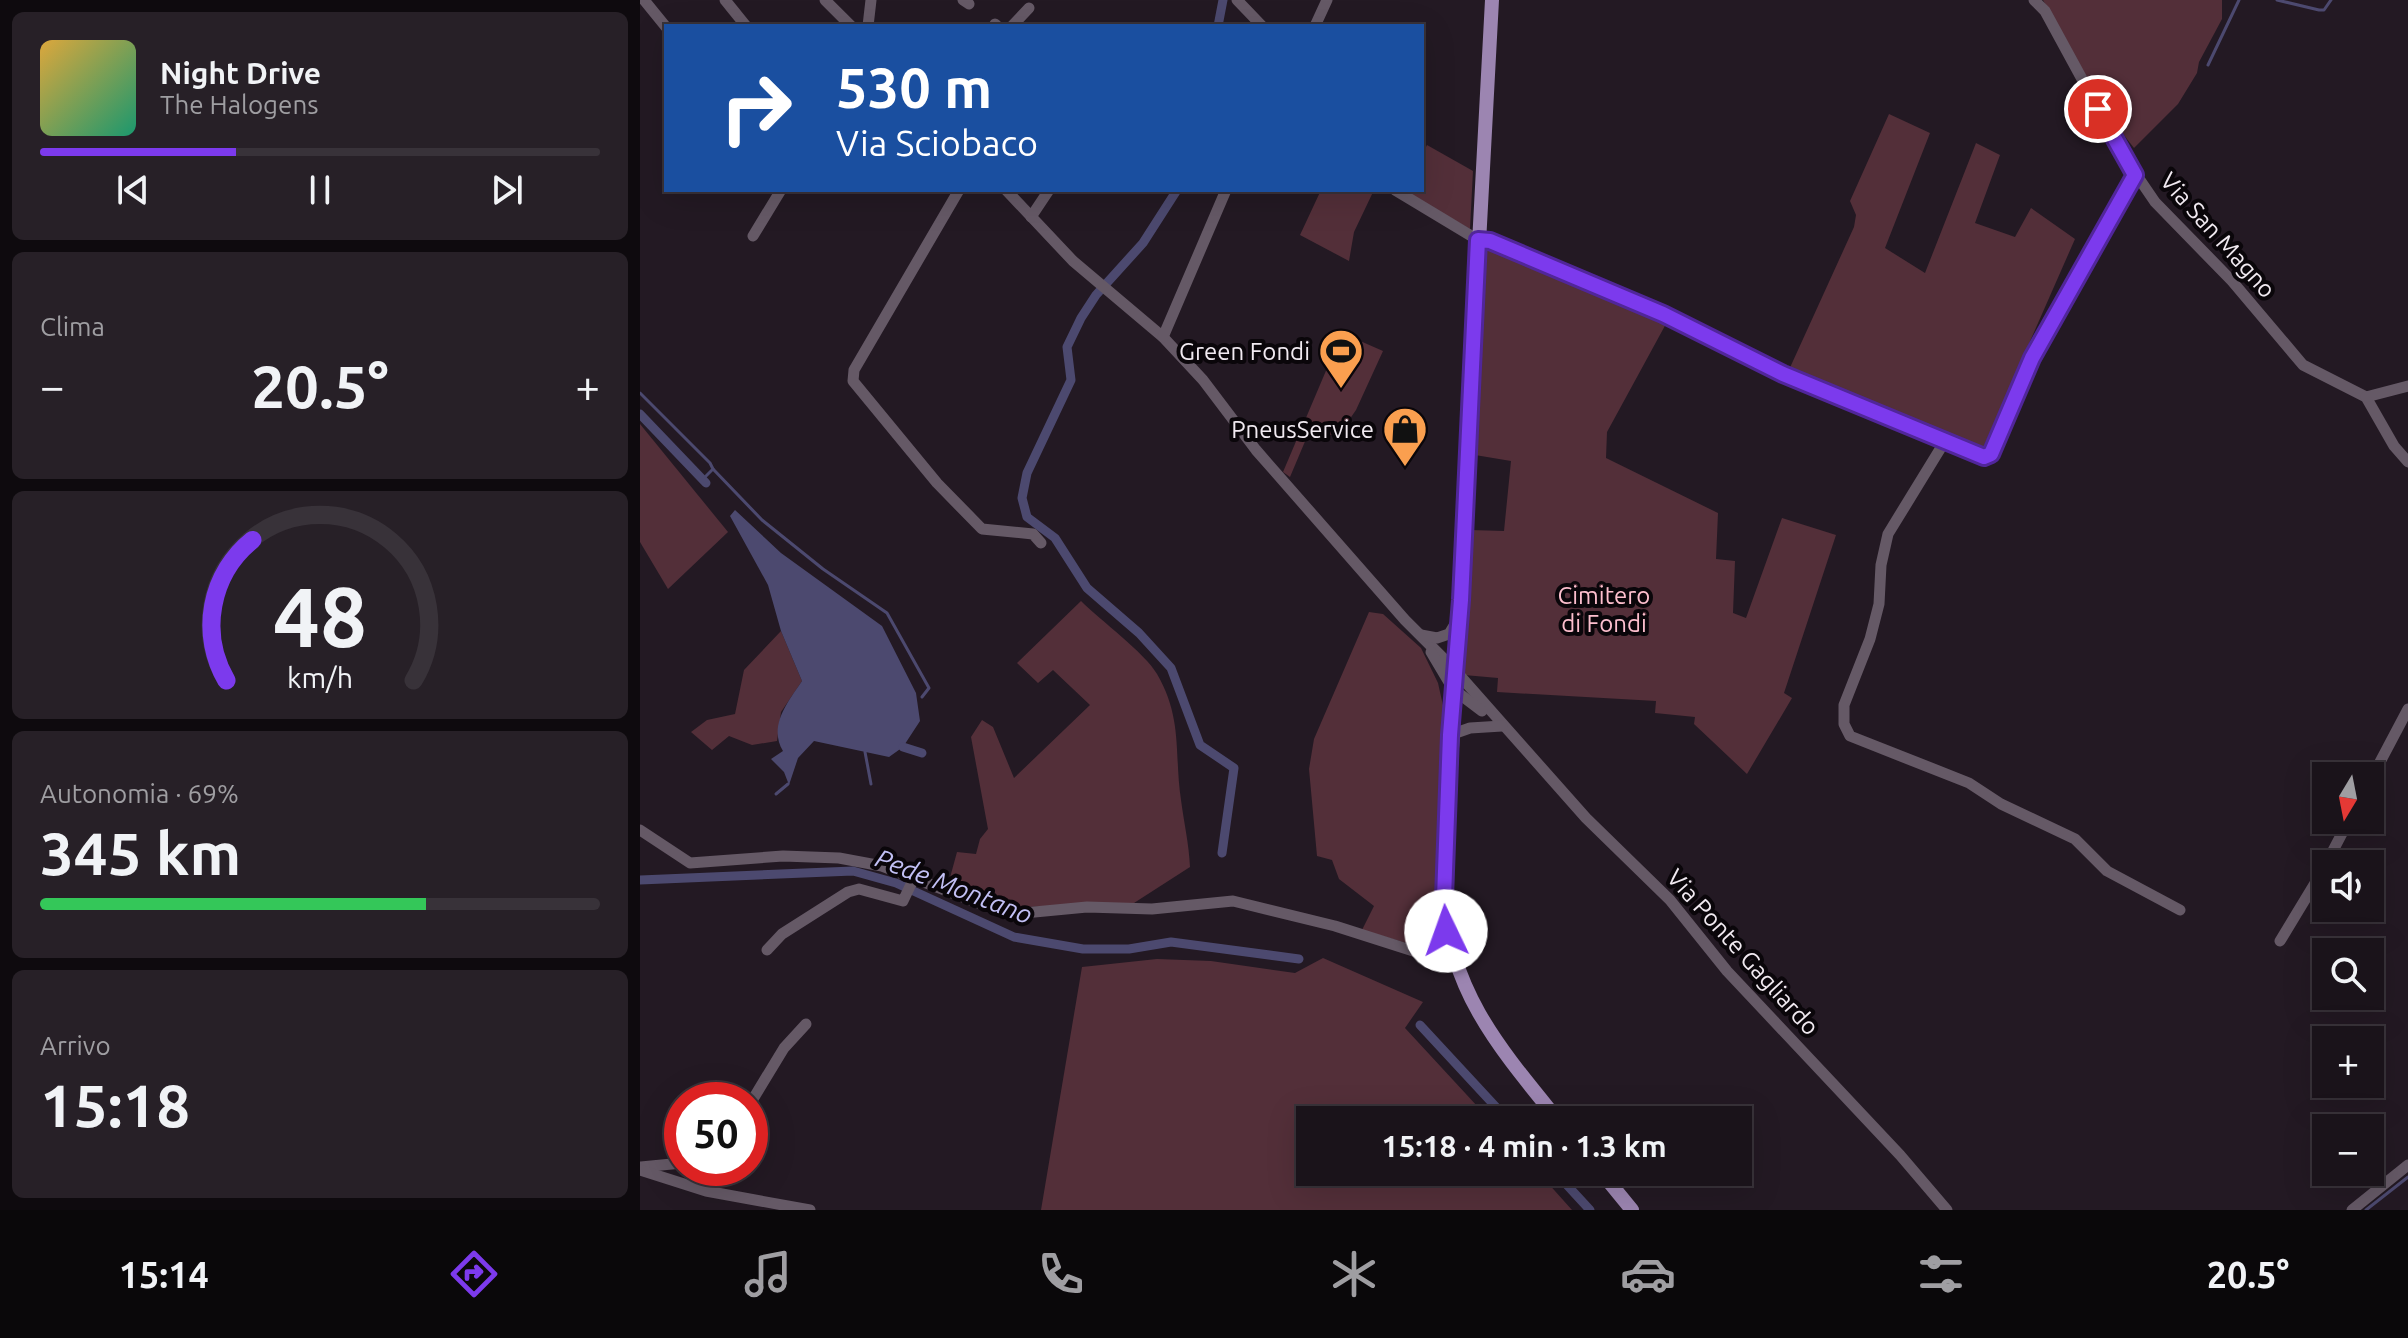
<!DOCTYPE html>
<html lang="it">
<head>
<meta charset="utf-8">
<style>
	body { margin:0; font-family:Ubuntu,sans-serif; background:#272027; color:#f1f3f6; height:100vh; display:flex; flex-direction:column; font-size:30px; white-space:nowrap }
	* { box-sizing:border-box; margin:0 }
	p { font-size:26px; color:#9f9ea2 }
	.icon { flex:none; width:44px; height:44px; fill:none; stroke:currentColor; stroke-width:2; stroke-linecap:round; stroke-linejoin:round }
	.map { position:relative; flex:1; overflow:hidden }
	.sheet { display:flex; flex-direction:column; gap:12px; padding:12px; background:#0e0a0e; width:640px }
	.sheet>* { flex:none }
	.guide { position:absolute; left:24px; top:24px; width:760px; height:168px; border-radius:0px; box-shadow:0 8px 32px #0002,0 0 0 2px #383239; background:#1a4fa0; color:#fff; overflow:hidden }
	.needle { width:52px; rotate:190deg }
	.tools { position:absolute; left:1672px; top:762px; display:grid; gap:16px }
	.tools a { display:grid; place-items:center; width:72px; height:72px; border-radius:0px; background:#1a131a; box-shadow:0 8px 32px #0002,0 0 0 2px #383239; font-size:40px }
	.speed { position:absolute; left:24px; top:1082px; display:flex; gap:16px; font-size:40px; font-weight:700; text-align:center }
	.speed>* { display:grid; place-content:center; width:104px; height:104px; border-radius:50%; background:#1a131a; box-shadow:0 8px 32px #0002,0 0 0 2px #383239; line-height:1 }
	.speed .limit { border:12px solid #d22; background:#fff; color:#111 }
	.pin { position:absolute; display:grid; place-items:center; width:68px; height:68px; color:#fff; margin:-34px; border:4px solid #fff; border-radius:50%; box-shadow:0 2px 8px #0007 }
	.me { position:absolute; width:88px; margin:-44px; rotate:357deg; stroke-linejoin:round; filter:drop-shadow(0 0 6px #0008) }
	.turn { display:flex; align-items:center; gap:28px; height:168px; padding:0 40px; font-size:36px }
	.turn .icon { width:104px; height:104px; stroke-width:2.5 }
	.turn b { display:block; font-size:56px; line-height:68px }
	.big { font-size:60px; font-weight:600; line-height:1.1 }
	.sheet .tile { flex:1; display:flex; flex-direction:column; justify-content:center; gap:12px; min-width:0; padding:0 28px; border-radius:12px; background:#272027 }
	.sheet .dial { align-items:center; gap:0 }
	.dial svg { height:208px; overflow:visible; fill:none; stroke:#383239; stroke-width:7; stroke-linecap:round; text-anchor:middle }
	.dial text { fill:#f1f3f6; stroke:none }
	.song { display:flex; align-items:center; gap:24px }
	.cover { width:96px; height:96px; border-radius:12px; background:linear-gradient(135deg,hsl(40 70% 55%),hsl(160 70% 35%)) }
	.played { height:8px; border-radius:4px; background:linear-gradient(90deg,#7c3aed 35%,#383239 35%) }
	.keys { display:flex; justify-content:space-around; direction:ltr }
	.heat { display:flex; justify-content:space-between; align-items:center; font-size:44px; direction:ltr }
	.charge { height:12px; border-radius:6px; background:linear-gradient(90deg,#34c759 69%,#383239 0) }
	.trip { position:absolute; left:656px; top:1106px; width:456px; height:80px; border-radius:0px; background:#1a131a; box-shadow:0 8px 32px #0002,0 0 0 2px #383239; font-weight:600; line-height:80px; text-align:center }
	.dock { display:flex; height:128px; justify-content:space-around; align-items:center; background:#0a080a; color:#9f9ea2 }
	.dock .icon { width:56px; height:56px }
	.dock .on { color:#7c3aed }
	.dock b { font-size:36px; color:#f1f3f6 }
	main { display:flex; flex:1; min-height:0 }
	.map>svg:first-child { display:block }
	.green { fill:#532f39 }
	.water { fill:#4c496f }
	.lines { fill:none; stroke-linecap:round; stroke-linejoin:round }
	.stream { stroke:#4c496f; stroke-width:3 }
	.canal { stroke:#4c496f; stroke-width:9 }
	.minor { stroke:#655966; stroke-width:11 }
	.major { stroke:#9c85b1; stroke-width:14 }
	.route-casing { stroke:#51269a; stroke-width:20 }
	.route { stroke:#7c3aed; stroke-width:14 }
	.labels { text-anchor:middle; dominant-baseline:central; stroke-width:8; stroke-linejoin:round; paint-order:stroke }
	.street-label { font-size:24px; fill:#f1eaf1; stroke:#0a060a }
	.poi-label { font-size:24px; fill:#f1eaf1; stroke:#0a060a; text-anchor:end }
	.park-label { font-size:24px; fill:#fdbfce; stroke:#0a060a }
	.water-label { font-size:26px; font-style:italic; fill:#c2c0f5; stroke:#0a060a }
</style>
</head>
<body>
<main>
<section class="sheet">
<div class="tile">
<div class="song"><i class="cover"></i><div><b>Night Drive</b><p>The Halogens</p></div></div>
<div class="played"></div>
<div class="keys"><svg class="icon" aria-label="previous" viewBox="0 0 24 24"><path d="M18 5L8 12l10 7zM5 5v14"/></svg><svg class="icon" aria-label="pause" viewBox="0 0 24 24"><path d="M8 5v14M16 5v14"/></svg><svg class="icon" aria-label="next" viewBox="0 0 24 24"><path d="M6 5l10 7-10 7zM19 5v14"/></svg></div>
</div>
<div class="tile"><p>Clima</p>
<div class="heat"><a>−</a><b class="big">20.5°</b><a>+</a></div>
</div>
<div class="tile dial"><svg viewBox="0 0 100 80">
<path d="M14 69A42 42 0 1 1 86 69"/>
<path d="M14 69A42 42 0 0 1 24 15" stroke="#7c3aed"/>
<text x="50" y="56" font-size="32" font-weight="700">48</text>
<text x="50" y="72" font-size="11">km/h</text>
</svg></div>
<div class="tile"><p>Autonomia · 69%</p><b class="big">345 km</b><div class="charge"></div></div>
<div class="tile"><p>Arrivo</p><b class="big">15:18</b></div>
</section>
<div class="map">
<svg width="1768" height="1210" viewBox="0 0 1768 1210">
	<rect width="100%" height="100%" fill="#231923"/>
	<!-- green -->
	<g class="green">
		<path d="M1403,0H1582V19L1559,62L1557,73L1538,104L1494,148L1468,115Z"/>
		<path d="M1249,114L1290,133L1245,248L1285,273L1336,143L1360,155L1335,223L1375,237L1391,208L1435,239L1343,448L1148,372L1214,227L1216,215L1210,201Z"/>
		<path d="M787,145L833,171L830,229L762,190H782V155Z"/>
		<path d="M681,190H734L714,232L709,261L660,235Z"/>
		<path d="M845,246L1027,322L967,432L966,458L1078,513L1076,559L1095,561L1093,613L1106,618L1142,518L1196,535L1144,693L1152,698L1107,774L1054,724L1055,717L1015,713L1016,701L857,692L858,678L824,675L830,530L864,531L871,461L835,455Z"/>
		<path d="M702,333L743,351L716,410L698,436L669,432L650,477L643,472Z"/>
		<path d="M0,424L88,532L28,589L0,542Z"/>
		<path d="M441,601C460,620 505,653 517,674C543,719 534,753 541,800C544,823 549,844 550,867L494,903L385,907L353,902L308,885L317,852L336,854L340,839L348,829L331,737L342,720L353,727L374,778L450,705L413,670L398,683L377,663Z"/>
		<path d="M729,612L743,614L781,648L798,683L806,719L798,925L804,954L722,930L734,906L699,879L692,860L677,856L669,769L674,739Z"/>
		<path d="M141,631L162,681L141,712L137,741L112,745L89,736L72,750L51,732L67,720L95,714L104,670Z"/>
		<path d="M683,958L783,1002L765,1028L850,1120H670V1172H898L932,1210H401L442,967L517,959L571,961L655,973Z"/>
	</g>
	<!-- water -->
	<path class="water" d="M95,510L141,553L242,626L276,693L280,721L263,747L249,757L174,741L158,758L149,785L144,772L131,759L143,751C128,726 148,702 162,681L141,631L128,585L90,516Z"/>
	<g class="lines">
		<!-- stream -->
		<g class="stream">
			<path d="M1637,0L1679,10H1684L1691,0"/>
			<path d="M1568,65L1599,0"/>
			<path d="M0,393L70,463L73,469L63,479"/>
			<path d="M73,469L122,520L183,569L247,613L289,688L282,697"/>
			<path d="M225,752L231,784"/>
			<path d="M136,794L148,784"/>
			<path d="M1726,1210L1768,1177"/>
		</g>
		<!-- canal -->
		<g class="canal">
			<path d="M578,26L583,0"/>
			<path d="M537,190L503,243L456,295L441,318L427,347L431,380L387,473L382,498L387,517L415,538L447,588L499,633L531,668L560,745L594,768L582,853"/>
			<path d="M0,414L66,483"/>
			<path d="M263,747L282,753"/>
			<path d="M0,880L213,871L256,883L374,937L443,949H489L531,942L659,959"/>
			<path d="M780,1025L868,1120"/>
			<path d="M915,1172L950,1210"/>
		</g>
		<!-- minor -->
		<g class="minor">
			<path d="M4,0L26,27"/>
			<path d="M85,0L106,26"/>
			<path d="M185,0L211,26"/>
			<path d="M323,0L329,4"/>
			<path d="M597,0L622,26"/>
			<path d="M1394,0L1405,11L1485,158L1515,202L1592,281L1663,365L1726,397L1754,446L1768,462"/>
			<path d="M355,24L357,26"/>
			<path d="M228,26L231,0"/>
			<path d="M372,26L389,8"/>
			<path d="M675,26L687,0"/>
			<path d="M319,190L214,370L213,381L297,483L342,529L393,534L401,543"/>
			<path d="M366,190L433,261L523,337L563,380L616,450L765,620L814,669L946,818L1030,900L1087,971L1260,1155L1307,1210"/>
			<path d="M755,190L838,240L850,241L1023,314L1143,374L1344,457L1351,454L1392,358L1495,175"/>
			<path d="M391,217L409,190"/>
			<path d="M113,236L141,190"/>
			<path d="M523,337L586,190"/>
			<path d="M1726,397L1768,386"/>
			<path d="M1305,441L1248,534L1241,565L1239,604L1230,639L1204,705V724L1210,736L1329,783L1361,804L1435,839L1467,871L1540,910"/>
			<path d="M781,635L797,638L809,634L818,619"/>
			<path d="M791,652L813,689L842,711"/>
			<path d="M810,735L830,728L862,726"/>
			<path d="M1730,781L1768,709"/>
			<path d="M0,830L50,863L143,856L199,858L242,866L344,905L384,913L447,907L512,909L593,901L695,926L814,964"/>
			<path d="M1686,864L1709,820"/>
			<path d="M1640,941L1686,865"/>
			<path d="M127,950L142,934L208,892L219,889L263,901L274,878"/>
			<path d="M110,1104L144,1048L166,1024"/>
			<path d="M1,1167L42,1163"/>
			<path d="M0,1170L66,1191L170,1210"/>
			<path d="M1712,1210L1768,1165"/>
		</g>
		<!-- major -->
		<g class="major">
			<path d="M852,0L804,898C810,992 861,1050 918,1120"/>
			<path d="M961,1172L992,1210"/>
		</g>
	</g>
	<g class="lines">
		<!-- route casing -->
		<g class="route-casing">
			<path id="route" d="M806,931L804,898L810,735L821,600L838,240L850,241L1023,314L1143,374L1344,457L1351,454L1392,358L1495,175L1458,109"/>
		</g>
		<!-- route -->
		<use href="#route" class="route"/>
	</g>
	<!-- icons -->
	<defs>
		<g id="stadium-pin" transform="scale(2.3)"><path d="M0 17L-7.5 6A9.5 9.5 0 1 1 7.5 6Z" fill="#fa9f4f" stroke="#0a060a"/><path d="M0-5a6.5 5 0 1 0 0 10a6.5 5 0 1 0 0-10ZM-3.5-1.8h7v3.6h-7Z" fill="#111"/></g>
		<g id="shop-pin" transform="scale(2.3)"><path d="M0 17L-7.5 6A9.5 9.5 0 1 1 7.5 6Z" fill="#fa9f4f" stroke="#0a060a"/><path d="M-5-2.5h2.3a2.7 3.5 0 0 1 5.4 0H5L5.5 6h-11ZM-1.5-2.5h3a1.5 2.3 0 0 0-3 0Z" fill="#111"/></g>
	</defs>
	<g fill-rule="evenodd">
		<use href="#stadium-pin" x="701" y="351"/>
		<use href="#shop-pin" x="765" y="429"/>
	</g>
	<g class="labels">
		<!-- street labels -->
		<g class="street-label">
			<text transform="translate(1578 235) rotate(48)">Via San Magno</text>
			<text transform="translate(1103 952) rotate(48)">Via Ponte Gagliardo</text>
		</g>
		<!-- poi labels -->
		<g class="poi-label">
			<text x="670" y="351">Green Fondi</text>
			<text x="734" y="429">PneusService</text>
		</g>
		<!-- park labels -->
		<g class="park-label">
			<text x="964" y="595">Cimitero<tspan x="964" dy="28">di Fondi</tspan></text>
		</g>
		<!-- water labels -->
		<g class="water-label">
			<text transform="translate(314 886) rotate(21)">Pede Montano</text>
		</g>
	</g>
</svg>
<div class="tools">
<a><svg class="needle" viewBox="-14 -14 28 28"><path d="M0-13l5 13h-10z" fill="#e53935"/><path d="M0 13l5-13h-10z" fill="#9f9ea2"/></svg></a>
<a><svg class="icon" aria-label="sound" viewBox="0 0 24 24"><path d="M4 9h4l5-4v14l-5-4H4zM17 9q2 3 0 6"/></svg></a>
<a><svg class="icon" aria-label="search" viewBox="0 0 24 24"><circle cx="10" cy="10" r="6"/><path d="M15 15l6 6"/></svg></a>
<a>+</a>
<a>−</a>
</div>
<div class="speed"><div class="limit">50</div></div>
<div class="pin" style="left:1458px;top:109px;background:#d93025"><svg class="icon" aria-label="arrive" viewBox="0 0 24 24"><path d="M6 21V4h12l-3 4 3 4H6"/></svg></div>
<svg class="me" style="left:806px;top:931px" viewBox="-20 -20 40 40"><circle r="19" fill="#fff"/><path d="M0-13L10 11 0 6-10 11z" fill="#7c3aed"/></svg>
<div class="trip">15:18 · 4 min · 1.3 km</div>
<div class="guide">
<div class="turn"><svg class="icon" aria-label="right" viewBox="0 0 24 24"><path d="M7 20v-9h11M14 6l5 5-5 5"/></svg><div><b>530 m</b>Via Sciobaco</div></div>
</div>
</div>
</main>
<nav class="dock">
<b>15:14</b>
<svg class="icon on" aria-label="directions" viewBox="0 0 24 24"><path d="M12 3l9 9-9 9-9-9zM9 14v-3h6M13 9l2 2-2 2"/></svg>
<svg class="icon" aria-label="music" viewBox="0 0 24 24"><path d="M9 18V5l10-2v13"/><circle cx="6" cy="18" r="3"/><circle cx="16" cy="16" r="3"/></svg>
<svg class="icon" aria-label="phone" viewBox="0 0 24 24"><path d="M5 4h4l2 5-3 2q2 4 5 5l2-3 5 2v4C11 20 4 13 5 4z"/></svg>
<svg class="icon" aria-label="climate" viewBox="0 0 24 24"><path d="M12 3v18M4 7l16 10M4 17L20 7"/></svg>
<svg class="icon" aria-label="car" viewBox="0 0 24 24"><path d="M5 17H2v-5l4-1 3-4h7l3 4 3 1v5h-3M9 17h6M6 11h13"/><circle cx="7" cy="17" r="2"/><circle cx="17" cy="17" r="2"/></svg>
<svg class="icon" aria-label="filters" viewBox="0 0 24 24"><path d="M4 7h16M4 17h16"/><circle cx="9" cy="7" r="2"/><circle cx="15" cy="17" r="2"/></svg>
<b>20.5°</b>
</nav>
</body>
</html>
